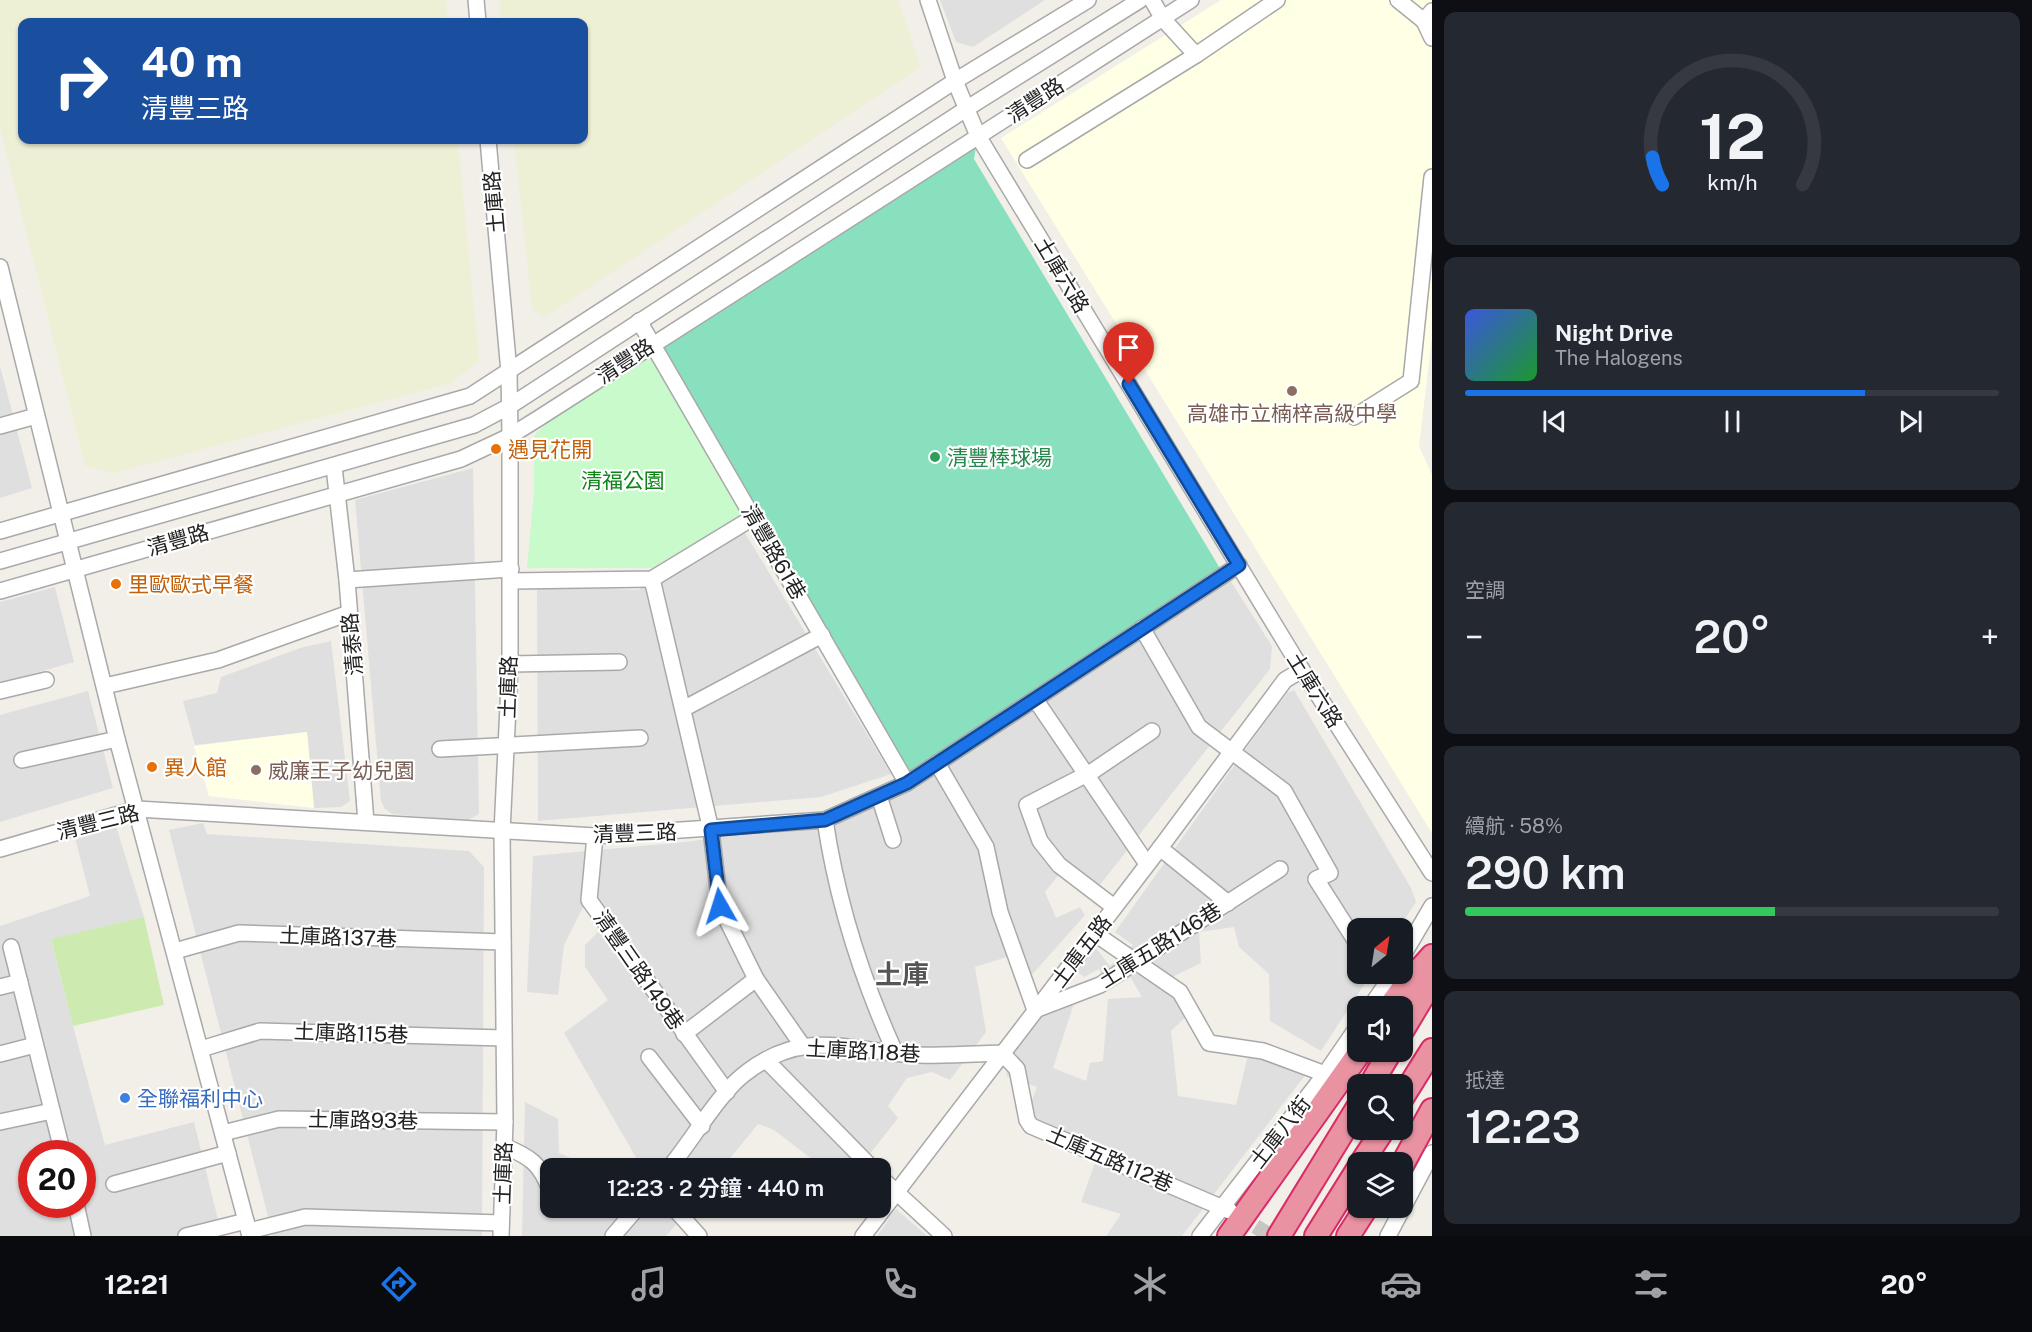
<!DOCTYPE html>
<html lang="zh-TW">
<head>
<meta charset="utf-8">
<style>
	body { margin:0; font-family:"Public Sans","Noto Sans TC",sans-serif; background:#242831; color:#f1f3f6; height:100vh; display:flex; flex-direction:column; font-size:22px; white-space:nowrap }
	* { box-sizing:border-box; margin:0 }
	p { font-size:20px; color:#9ea1a6 }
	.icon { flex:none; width:33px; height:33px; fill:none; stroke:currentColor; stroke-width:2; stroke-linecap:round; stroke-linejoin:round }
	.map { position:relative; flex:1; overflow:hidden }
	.side { display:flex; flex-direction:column; gap:12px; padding:12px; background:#0d0f14; width:600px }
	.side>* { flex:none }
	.top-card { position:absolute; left:18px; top:18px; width:570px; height:126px; border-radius:12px; box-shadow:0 2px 4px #0004; background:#1a4fa0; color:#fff; overflow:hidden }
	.needle { width:39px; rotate:30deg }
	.tools { position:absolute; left:1347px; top:918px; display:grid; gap:12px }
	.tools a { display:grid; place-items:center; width:66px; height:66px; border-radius:12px; background:#171b24; box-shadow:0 2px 4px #0004; font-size:30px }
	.speed { position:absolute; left:18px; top:1140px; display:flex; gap:12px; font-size:30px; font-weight:700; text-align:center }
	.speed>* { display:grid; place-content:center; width:78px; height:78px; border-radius:50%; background:#171b24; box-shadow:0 2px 4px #0004; line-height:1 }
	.speed .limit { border:9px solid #d22; background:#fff; color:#111 }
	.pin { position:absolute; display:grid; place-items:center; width:51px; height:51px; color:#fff; margin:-62px -26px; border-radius:50% 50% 50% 0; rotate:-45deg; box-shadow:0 0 6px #0007 }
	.pin .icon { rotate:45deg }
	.me { position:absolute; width:66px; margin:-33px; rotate:354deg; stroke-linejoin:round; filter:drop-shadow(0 0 4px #0008) }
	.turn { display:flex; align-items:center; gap:21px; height:126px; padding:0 24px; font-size:27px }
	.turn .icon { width:78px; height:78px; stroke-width:2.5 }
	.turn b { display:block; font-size:42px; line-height:51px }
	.big { font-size:45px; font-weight:600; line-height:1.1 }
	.side .tile { flex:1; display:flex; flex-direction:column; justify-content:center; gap:9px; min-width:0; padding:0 21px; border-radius:12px; background:#242831 }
	.side .dial { align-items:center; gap:0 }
	.dial svg { height:156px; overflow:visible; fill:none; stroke:#363941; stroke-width:7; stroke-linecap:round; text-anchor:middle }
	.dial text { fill:#f1f3f6; stroke:none }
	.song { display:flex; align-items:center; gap:18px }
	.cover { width:72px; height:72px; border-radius:9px; background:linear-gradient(135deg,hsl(230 70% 55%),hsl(130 70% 35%)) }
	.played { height:6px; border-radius:3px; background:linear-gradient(90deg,#1a73e8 75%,#363941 75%) }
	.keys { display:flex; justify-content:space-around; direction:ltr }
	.heat { display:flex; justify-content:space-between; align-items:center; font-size:33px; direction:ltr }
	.charge { height:9px; border-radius:4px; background:linear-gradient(90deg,#34c759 58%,#363941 0) }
	.trip { position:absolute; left:540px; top:1158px; width:351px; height:60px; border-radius:12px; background:#171b24; box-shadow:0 2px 4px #0004; font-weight:600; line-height:60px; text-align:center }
	.menu { display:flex; height:96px; justify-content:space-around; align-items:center; background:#090b0e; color:#9ea1a6 }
	.menu .icon { width:42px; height:42px }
	.menu .active { color:#1a73e8 }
	.menu b { font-size:27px; color:#f1f3f6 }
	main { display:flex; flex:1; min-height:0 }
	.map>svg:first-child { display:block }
	.residential { fill:#e0dfdf; fill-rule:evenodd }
	.education { fill:#ffffe5 }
	.farmland { fill:#eef0d5 }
	.grass { fill:#cdebb0 }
	.park { fill:#c8facc }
	.pitch { fill:#88e0be }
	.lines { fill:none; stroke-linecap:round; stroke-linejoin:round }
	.minor-tunnel { stroke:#c8c6c1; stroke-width:15; stroke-dasharray:15 8; stroke-linecap:butt }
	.minor-casing { stroke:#a9a9a9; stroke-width:18 }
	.highway-casing { stroke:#dc2a67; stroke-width:26 }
	.minor { stroke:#fff; stroke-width:15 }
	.highway { stroke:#e892a2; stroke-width:22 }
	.route-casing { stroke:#114b97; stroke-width:15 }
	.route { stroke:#1a73e8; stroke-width:10 }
	.education-dot { fill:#8d6e63; stroke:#fff; stroke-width:2 }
	.food-dot { fill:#e8710a; stroke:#fff; stroke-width:2 }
	.leisure-dot { fill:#2e9e5b; stroke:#fff; stroke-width:2 }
	.shop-dot { fill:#3f7fe0; stroke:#fff; stroke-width:2 }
	.labels { text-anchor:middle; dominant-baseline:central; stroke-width:4.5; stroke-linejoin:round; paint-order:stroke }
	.street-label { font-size:21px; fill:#222; stroke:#fff }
	.education-label { font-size:21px; fill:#785e54; stroke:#fff }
	.food-label { font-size:21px; fill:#c56008; stroke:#fff; text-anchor:start }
	.leisure-label { font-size:21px; fill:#27864d; stroke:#fff; text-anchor:start }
	.park-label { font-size:21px; fill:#0c8416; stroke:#fff }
	.shop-label { font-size:21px; fill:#366cbe; stroke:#fff; text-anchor:start }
	.district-label { font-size:27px; font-weight:bold; fill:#555; stroke:#fff }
</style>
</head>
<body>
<main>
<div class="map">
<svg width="1432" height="1236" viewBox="0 0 1432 1236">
	<rect width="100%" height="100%" fill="#f2efe9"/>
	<!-- residential -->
	<g class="residential">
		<path d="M940,0H1045L973,47L956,42Z"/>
		<path d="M0,366L32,488L0,498Z"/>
		<path d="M473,468L479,814L466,821L392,814L385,809L381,801L355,500Z"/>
		<path d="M745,533L891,774L821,797L538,821L537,586L638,590Z"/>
		<path d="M1230,580L1272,646L1270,669L1099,886L1068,863L1045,892L1056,918L1080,907L1085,915L1022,986L1010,956L975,967L986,1032L950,1080L932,1072L907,1078L888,1106L898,1118L859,1168H828L817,1163L774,1130L758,1124L722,1168H642L564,1033L608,1000L585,967V945L603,927L588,905L582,909L564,945L558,995L527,992L533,856L685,842L835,821L986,737Z"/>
		<path d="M55,587L74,662L0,683V602Z"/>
		<path d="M331,641L350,801L341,807L314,808L307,732L195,745L183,701L217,693L221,677L300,648Z"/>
		<path d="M1294,690L1411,888L1416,902L1399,928H1358V974H1371L1321,1051L1270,1021L1269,974L1239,947L1234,927L1199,932L1201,963L1172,977L1194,1009L1171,1031L1178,1096L1236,1105L1248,1055L1272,1058L1306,1074L1182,1236H1106L1121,1214L1081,1202L1097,1157L1022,1126L1037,1087L1006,1076L1013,1049L1059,992L1081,982L1053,1068L1086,1081L1090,1063L1103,1061L1108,999L1142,997L1131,978L1107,990L1099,969L1084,977L1072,968L1096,948L1110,966L1133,945L1115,932L1276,707L1287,693Z"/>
		<path d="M88,691L113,788L0,822V715Z"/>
		<path d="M203,823L207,834L469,851L484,867L482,1236H273L169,830Z"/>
		<path d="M116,826L144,917L51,940L73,1026L105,1145L194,1122L222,1236H0V926L90,896L75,838ZM32,1154H82V1204H32Z"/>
		<path d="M525,1102L558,1119L559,1153L594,1168H550V1208H691L666,1236H522Z"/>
		<path d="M896,1209L927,1236H877Z"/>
	</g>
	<!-- education -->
	<g class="education">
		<path d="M1221,0H1432V337L1419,446L1432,475V833L1001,138Z"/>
		<path d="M307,732L314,808L209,796L194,746Z"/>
	</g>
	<!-- farmland -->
	<g class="farmland">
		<path d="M0,0H446L448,22H22V140H458L479,361L451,383L114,473L85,466L0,128Z"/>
		<path d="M499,0H898L921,67L545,317L532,310L514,140H584V22H501Z"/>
	</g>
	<!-- grass -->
	<path class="grass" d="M144,917L164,1005L73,1026L51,939Z"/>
	<!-- park -->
	<path class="park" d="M652,343L743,514L652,568H527L534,492V436L547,423Z"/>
	<!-- pitch -->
	<path class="pitch" d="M978,136L974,159L1221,570L907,783L652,343Z"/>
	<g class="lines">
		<!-- minor-tunnel -->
		<path class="minor-tunnel" d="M1236,1214L1271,1236"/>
		<!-- minor casing -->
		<g class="minor-casing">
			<g id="minor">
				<path d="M476,0L478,22"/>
				<path d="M928,0L955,81L978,136L1302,670L1432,873"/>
				<path d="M1152,0L1163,19L1196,55"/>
				<path d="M1398,0L1424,21L1432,11"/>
				<path d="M1424,21L1432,38"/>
				<path d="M488,140L509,372L510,436V664L502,832L505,1122L501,1236"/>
				<path d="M1027,160L1196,55L1277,0"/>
				<path d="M0,267L117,739L250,1236"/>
				<path d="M639,321L907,783"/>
				<path d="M1354,417L1411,381L1432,177"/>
				<path d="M0,426L36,416"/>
				<path d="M334,467L347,580L366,822"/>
				<path d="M0,531L470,396L955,81L1088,0"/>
				<path d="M0,561L474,425L510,406L966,109L1140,0"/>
				<path d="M652,579L711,830L720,906L756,979L802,1045"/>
				<path d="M347,580L511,569"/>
				<path d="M511,581L652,579L754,517"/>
				<path d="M0,591L461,459L510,436L539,418L1191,0"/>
				<path d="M1142,628L1199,727L1284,791L1330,873L1316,879L1358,945"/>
				<path d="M510,664L619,662"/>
				<path d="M105,686L218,660L349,613"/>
				<path d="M0,691L46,680"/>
				<path d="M1035,699L1147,864"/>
				<path d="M685,708L822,635"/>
				<path d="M440,749L640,738"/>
				<path d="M22,760L117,739"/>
				<path d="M937,763L986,847L1000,912L1035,1010"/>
				<path d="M879,796L893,840"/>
				<path d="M825,820C837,901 861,977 895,1052"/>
				<path d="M595,836L589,900L727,1092"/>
				<path d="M1160,848L1228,903"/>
				<path d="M0,849L137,809L595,836L825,820L907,783L1239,565"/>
				<path d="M1114,907L1059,865L1040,841L1027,805L1093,771L1152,731"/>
				<path d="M1094,933L1180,992L1209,1043L1263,1051L1325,1074"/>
				<path d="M11,947L63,1154"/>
				<path d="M175,951L239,933L503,942"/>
				<path d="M1402,957L1432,906"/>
				<path d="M0,987L20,982"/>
				<path d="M1371,1006L1393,974"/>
				<path d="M1035,1010L1100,985L1280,869"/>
				<path d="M684,1034L756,979"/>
				<path d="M201,1049L260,1031L503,1038"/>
				<path d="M1002,1053L1017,1069L1027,1120L1031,1126L1230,1211"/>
				<path d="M0,1054L35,1045"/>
				<path d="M649,1057L702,1126"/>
				<path d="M766,1060L872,1168"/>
				<path d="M0,1122L52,1111"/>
				<path d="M223,1133L279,1119L505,1122"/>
				<path d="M504,1146C530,1157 540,1163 550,1190"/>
				<path d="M669,1168C692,1141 719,1092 747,1072C808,1026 852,1053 919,1055C947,1056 975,1054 1002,1053"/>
				<path d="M880,1177L944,1236"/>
				<path d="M114,1184L228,1153"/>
				<path d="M76,1204L83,1236"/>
				<path d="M674,1208L699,1236"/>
				<path d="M249,1231L305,1217L501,1223"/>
				<path d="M186,1236L246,1221"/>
				<path d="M613,1236L637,1208"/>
				<path d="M863,1236L1160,848L1285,680L1302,670"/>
				<path d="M1200,1236L1325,1074L1358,1026"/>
				<path d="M1388,1236L1432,1153"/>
			</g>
		</g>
		<!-- highway casing -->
		<g class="highway-casing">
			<g id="highway">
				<path d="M1390,1006L1404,987L1432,956"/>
				<path d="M1402,1031L1432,981"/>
				<path d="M1371,1084L1390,1052"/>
				<path d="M1402,1098L1432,1050"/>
				<path d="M1362,1162L1383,1130"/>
				<path d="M1402,1165L1432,1110"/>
				<path d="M1229,1236L1360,1052"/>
				<path d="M1279,1236L1358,1107"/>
				<path d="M1316,1236L1358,1169"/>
				<path d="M1348,1236L1366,1208"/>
			</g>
		</g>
		<!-- minor -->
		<use href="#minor" class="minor"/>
		<!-- highway -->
		<use href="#highway" class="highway"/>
	</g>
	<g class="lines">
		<!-- route casing -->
		<g class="route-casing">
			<path id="route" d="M720,906L711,830L825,820L907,783L1239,565L1129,384"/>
		</g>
		<!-- route -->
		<use href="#route" class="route"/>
	</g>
	<!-- markers -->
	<g class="education-dot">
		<circle cx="1292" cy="391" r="6"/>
		<circle cx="256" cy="770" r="6"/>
	</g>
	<g class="food-dot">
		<circle cx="496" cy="449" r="6"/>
		<circle cx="116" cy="584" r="6"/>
		<circle cx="152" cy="767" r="6"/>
	</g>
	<circle class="leisure-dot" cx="935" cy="457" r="6"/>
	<circle class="shop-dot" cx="125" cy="1098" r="6"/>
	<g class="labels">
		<!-- street labels -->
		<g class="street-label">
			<text transform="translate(1035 100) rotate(-33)">清豐路</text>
			<text transform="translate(494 202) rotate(-95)">土庫路</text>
			<text transform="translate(1062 275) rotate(59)">土庫六路</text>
			<text transform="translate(625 361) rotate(-33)">清豐路</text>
			<text transform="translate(178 540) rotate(-16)">清豐路</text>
			<text transform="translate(774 552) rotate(60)">清豐路61巷</text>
			<text transform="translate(352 644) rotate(-95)">清泰路</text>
			<text transform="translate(508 687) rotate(-88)">土庫路</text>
			<text transform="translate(1315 690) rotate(58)">土庫六路</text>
			<text transform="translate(98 822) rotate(-14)">清豐三路</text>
			<text transform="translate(635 833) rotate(-2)">清豐三路</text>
			<text transform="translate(338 937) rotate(2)">土庫路137巷</text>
			<text transform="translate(1160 945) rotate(-32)">土庫五路146巷</text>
			<text transform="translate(1081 951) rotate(-53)">土庫五路</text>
			<text transform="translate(639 970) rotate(55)">清豐三路149巷</text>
			<text transform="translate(351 1033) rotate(2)">土庫路115巷</text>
			<text transform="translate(863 1051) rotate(3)">土庫路118巷</text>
			<text transform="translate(363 1120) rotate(1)">土庫路93巷</text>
			<text transform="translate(1280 1132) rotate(-52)">土庫八街</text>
			<text transform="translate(1110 1159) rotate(23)">土庫五路112巷</text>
			<text transform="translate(503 1173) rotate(-88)">土庫路</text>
		</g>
		<!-- education labels -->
		<g class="education-label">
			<text x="1292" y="413">高雄市立楠梓高級中學</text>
			<text x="268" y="770" text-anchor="start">威廉王子幼兒園</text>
		</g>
		<!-- food labels -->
		<g class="food-label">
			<text x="508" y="449">遇見花開</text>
			<text x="128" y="584">里歐歐式早餐</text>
			<text x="164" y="767">異人館</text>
		</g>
		<!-- leisure labels -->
		<g class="leisure-label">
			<text x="947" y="457">清豐棒球場</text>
		</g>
		<!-- park labels -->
		<g class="park-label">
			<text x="623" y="480">清福公園</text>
		</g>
		<!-- shop labels -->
		<g class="shop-label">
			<text x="137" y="1098">全聯福利中心</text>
		</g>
		<!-- district labels -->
		<g class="district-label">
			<text x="902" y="974">土庫</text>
		</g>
	</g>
</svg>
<div class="tools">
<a><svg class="needle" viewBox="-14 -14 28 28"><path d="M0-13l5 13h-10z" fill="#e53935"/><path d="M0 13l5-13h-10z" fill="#9ea1a6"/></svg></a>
<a><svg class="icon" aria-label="sound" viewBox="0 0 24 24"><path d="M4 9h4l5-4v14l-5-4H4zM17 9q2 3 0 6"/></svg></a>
<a><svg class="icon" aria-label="search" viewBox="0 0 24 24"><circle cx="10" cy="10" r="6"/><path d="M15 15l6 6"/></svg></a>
<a><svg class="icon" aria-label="layers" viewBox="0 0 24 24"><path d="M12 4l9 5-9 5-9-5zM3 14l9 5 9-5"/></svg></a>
</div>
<div class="speed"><div class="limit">20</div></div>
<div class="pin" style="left:1129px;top:384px;background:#d93025"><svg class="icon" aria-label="arrive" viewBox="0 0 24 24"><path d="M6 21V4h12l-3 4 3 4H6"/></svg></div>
<svg class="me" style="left:720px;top:906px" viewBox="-20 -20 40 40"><path d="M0-17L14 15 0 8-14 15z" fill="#1a73e8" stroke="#fff" stroke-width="4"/></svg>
<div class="trip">12:23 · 2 分鐘 · 440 m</div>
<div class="top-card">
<div class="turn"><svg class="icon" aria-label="right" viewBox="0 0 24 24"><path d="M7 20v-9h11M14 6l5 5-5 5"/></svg><div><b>40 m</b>清豐三路</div></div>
</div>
</div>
<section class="side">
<div class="tile dial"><svg viewBox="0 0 100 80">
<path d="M14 69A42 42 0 1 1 86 69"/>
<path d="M14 69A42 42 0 0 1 9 55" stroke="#1a73e8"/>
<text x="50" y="56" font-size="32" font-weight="700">12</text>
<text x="50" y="72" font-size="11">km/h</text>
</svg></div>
<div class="tile">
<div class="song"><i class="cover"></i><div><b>Night Drive</b><p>The Halogens</p></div></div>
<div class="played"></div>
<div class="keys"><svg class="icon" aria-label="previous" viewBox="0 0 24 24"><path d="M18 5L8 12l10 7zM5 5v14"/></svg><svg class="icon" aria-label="pause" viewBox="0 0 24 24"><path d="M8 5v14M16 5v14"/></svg><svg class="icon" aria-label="next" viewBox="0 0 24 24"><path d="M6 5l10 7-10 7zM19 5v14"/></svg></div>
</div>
<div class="tile"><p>空調</p>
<div class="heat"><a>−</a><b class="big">20°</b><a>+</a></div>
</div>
<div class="tile"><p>續航 · 58%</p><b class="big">290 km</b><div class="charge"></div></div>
<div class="tile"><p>抵達</p><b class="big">12:23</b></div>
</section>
</main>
<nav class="menu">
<b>12:21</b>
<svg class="icon active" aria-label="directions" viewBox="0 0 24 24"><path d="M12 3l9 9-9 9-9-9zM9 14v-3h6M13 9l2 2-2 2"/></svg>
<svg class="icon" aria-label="music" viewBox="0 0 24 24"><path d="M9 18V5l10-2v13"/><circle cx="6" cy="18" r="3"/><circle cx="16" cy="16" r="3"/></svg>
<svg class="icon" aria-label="phone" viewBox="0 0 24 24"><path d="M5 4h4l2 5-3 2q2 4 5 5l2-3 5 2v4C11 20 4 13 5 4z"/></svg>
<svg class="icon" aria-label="climate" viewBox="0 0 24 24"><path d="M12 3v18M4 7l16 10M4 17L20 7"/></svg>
<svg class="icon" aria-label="car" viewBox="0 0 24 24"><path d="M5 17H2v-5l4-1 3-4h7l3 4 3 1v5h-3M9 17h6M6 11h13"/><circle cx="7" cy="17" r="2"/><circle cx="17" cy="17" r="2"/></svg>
<svg class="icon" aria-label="filters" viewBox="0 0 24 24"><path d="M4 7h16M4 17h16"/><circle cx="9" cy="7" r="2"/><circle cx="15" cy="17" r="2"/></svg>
<b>20°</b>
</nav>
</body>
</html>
